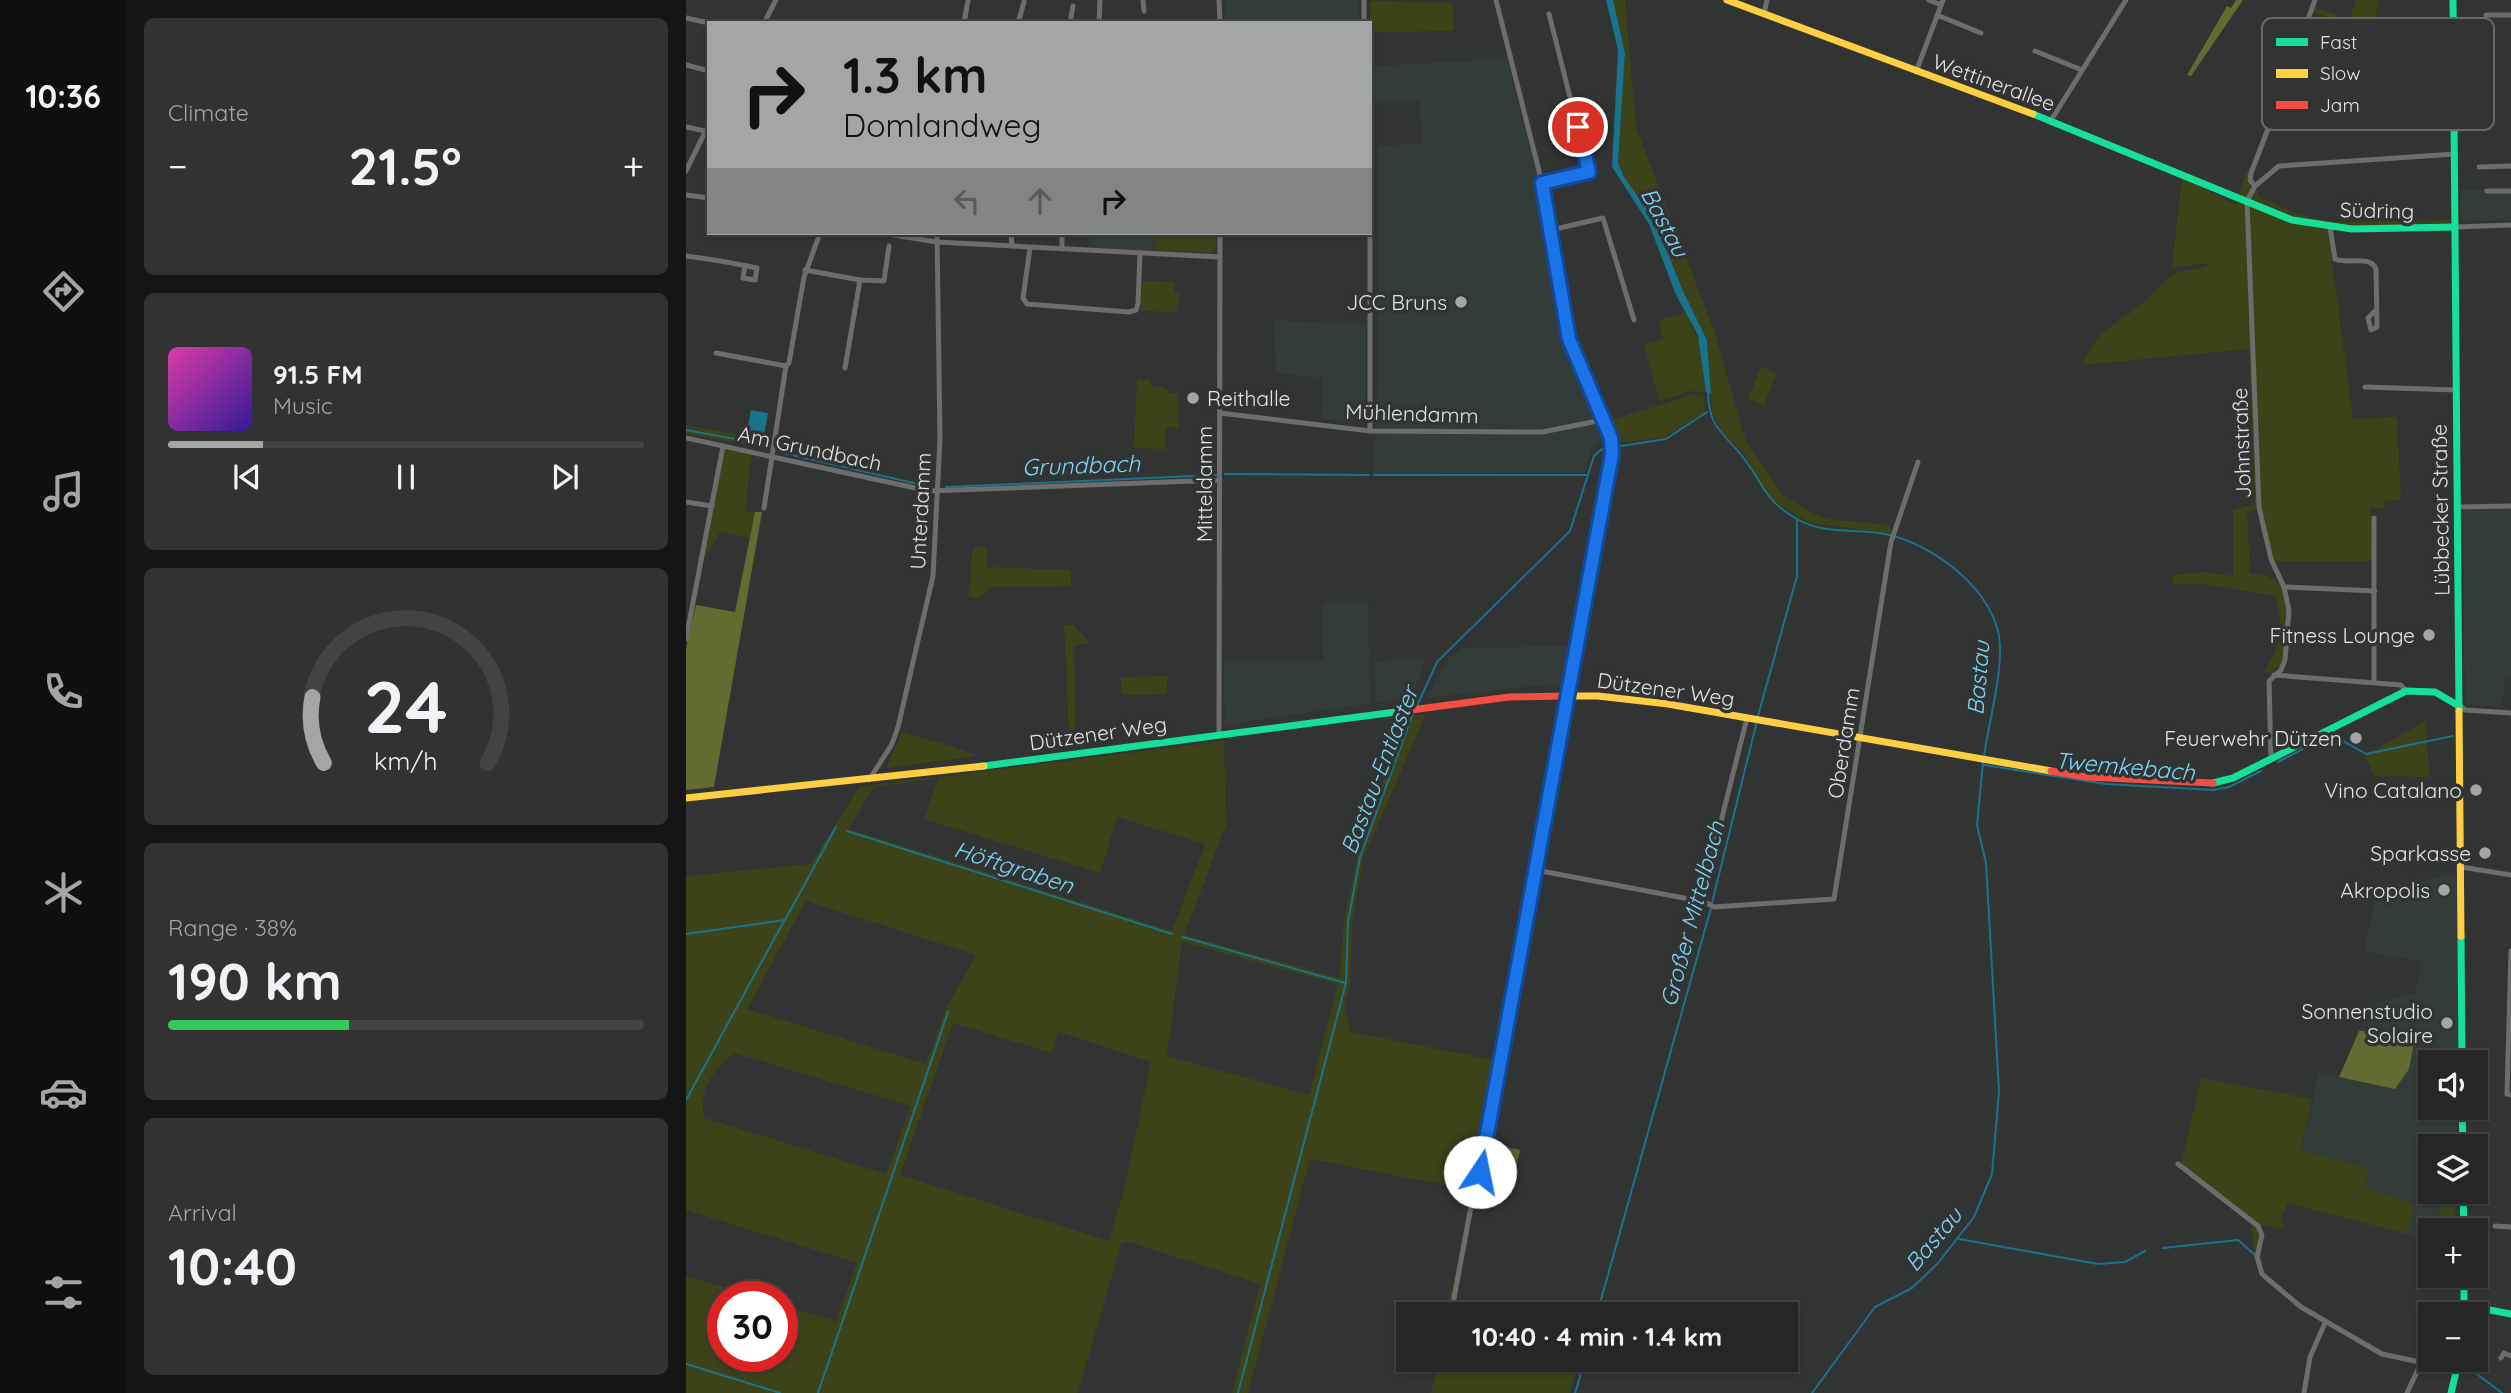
<!DOCTYPE html>
<html lang="en">
<head>
<meta charset="utf-8">
<style>
	body { margin:0; font-family:Quicksand,sans-serif; background:#323232; color:#f1f3f6; height:100vh; display:flex; flex-direction:column; font-size:26px; white-space:nowrap }
	* { box-sizing:border-box; margin:0 }
	p { font-size:23px; color:#a4a5a7 }
	.icon { flex:none; width:38px; height:38px; fill:none; stroke:currentColor; stroke-width:2; stroke-linecap:round; stroke-linejoin:round }
	.map { position:relative; flex:1; overflow:hidden }
	.details { display:flex; flex-direction:column; gap:18px; padding:18px; background:#151515; width:560px }
	.details>* { flex:none }
	.banner { position:absolute; left:21px; top:21px; width:665px; height:214px; border-radius:0px; box-shadow:0 2px 5px #0004,0 0 0 2px #424343; background:#a4a6a5; color:#111; overflow:hidden }
	.tools { position:absolute; left:1732px; top:1050px; display:grid; gap:14px }
	.tools a { display:grid; place-items:center; width:70px; height:70px; border-radius:0px; background:#262626; box-shadow:0 2px 5px #0004,0 0 0 2px #424343; font-size:35px }
	.speed { position:absolute; left:21px; top:1281px; display:flex; gap:14px; font-size:35px; font-weight:700; text-align:center }
	.speed>* { display:grid; place-content:center; width:91px; height:91px; border-radius:50%; background:#262626; box-shadow:0 2px 5px #0004,0 0 0 2px #424343; line-height:1 }
	.speed .limit { border:10px solid #d22; background:#fff; color:#111 }
	.pin { position:absolute; display:grid; place-items:center; width:60px; height:60px; color:#fff; margin:-30px; border:4px solid #fff; border-radius:50%; box-shadow:0 2px 7px #0007 }
	.me { position:absolute; width:77px; margin:-38px; rotate:11deg; stroke-linejoin:round; filter:drop-shadow(0 0 5px #0008) }
	.turn { display:flex; align-items:center; gap:24px; height:147px; padding:0 21px; font-size:32px }
	.turn .icon { width:91px; height:91px; stroke-width:2.5 }
	.turn b { display:block; font-size:49px; line-height:60px }
	.lanes { display:flex; align-items:center; height:66px; padding:0 21px; background:#0003; justify-content:center; gap:35px; direction:ltr }
	.lanes .off { opacity:.35 }
	.big { font-size:52px; font-weight:800; line-height:1.1 }
	.details .card { flex:1; display:flex; flex-direction:column; justify-content:center; gap:10px; min-width:0; padding:0 24px; border-radius:10px; background:#323232 }
	.details .dial { align-items:center; gap:0 }
	.dial svg { height:182px; overflow:visible; fill:none; stroke:#424343; stroke-width:7; stroke-linecap:round; text-anchor:middle }
	.dial text { fill:#f1f3f6; stroke:none }
	.song { display:flex; align-items:center; gap:21px }
	.cover { width:84px; height:84px; border-radius:10px; background:linear-gradient(135deg,hsl(320 70% 55%),hsl(250 70% 35%)) }
	.played { height:7px; border-radius:4px; background:linear-gradient(90deg,#a4a6a5 20%,#424343 20%) }
	.keys { display:flex; justify-content:space-around; direction:ltr }
	.heat { display:flex; justify-content:space-between; align-items:center; font-size:38px; direction:ltr }
	.charge { height:10px; border-radius:5px; background:linear-gradient(90deg,#34c759 38%,#424343 0) }
	.trip { position:absolute; left:710px; top:1302px; width:402px; height:70px; border-radius:0px; background:#262626; box-shadow:0 2px 5px #0004,0 0 0 2px #424343; font-weight:800; line-height:70px; text-align:center }
	main { display:flex; flex:1; min-height:0 }
	.menu { display:flex; flex-direction:column; width:126px; justify-content:space-around; align-items:center; background:#0f0f0f; color:#a4a5a7 }
	.menu .icon { width:49px; height:49px }
	.menu .active { color:#a4a6a5 }
	.menu b { font-size:32px; color:#f1f3f6 }
	.map>svg:first-child { display:block }
	.built { fill:#333c38 }
	.green { fill:#3c4319; fill-rule:evenodd }
	.forest { fill:#626b30 }
	.water { fill:#19738c }
	.lines { fill:none; stroke-linecap:round; stroke-linejoin:round }
	.stream { stroke:#19738c; stroke-width:2 }
	.street { stroke:#6c6d6c; stroke-width:5 }
	.fast { stroke:#16e098; stroke-width:7 }
	.slow { stroke:#ffcf43; stroke-width:7 }
	.jam { stroke:#f24e42; stroke-width:7 }
	.route-casing { stroke:#114b97; stroke-width:18 }
	.route { stroke:#1a73e8; stroke-width:12 }
	.poi-dot { fill:#a4a6a5; stroke:#313433; stroke-width:2.5 }
	.labels { text-anchor:middle; dominant-baseline:central; stroke-width:7; stroke-linejoin:round; paint-order:stroke }
	.street-label { font-size:21px; fill:#e2e4e3; stroke:#313433 }
	.poi-label { font-size:21px; fill:#e2e4e3; stroke:#313433; text-anchor:end }
	.water-label { font-size:23px; font-style:italic; fill:#7ad6f6; stroke:#313433 }
	.key { fill:#313433; stroke:#666968; stroke-width:2 }
	.key-label { font-size:19px; fill:#e2e4e3 }
</style>
</head>
<body>
<main>
<nav class="menu">
<b>10:36</b>
<svg class="icon active" aria-label="directions" viewBox="0 0 24 24"><path d="M12 3l9 9-9 9-9-9zM9 14v-3h6M13 9l2 2-2 2"/></svg>
<svg class="icon" aria-label="music" viewBox="0 0 24 24"><path d="M9 18V5l10-2v13"/><circle cx="6" cy="18" r="3"/><circle cx="16" cy="16" r="3"/></svg>
<svg class="icon" aria-label="phone" viewBox="0 0 24 24"><path d="M5 4h4l2 5-3 2q2 4 5 5l2-3 5 2v4C11 20 4 13 5 4z"/></svg>
<svg class="icon" aria-label="climate" viewBox="0 0 24 24"><path d="M12 3v18M4 7l16 10M4 17L20 7"/></svg>
<svg class="icon" aria-label="car" viewBox="0 0 24 24"><path d="M5 17H2v-5l4-1 3-4h7l3 4 3 1v5h-3M9 17h6M6 11h13"/><circle cx="7" cy="17" r="2"/><circle cx="17" cy="17" r="2"/></svg>
<svg class="icon" aria-label="filters" viewBox="0 0 24 24"><path d="M4 7h16M4 17h16"/><circle cx="9" cy="7" r="2"/><circle cx="15" cy="17" r="2"/></svg>
</nav>
<section class="details">
<div class="card"><p>Climate</p>
<div class="heat"><a>−</a><b class="big">21.5°</b><a>+</a></div>
</div>
<div class="card">
<div class="song"><i class="cover"></i><div><b>91.5 FM</b><p>Music</p></div></div>
<div class="played"></div>
<div class="keys"><svg class="icon" aria-label="previous" viewBox="0 0 24 24"><path d="M18 5L8 12l10 7zM5 5v14"/></svg><svg class="icon" aria-label="pause" viewBox="0 0 24 24"><path d="M8 5v14M16 5v14"/></svg><svg class="icon" aria-label="next" viewBox="0 0 24 24"><path d="M6 5l10 7-10 7zM19 5v14"/></svg></div>
</div>
<div class="card dial"><svg viewBox="0 0 100 80">
<path d="M14 69A42 42 0 1 1 86 69"/>
<path d="M14 69A42 42 0 0 1 9 40" stroke="#a4a6a5"/>
<text x="50" y="56" font-size="32" font-weight="700">24</text>
<text x="50" y="72" font-size="11">km/h</text>
</svg></div>
<div class="card"><p>Range · 38%</p><b class="big">190 km</b><div class="charge"></div></div>
<div class="card"><p>Arrival</p><b class="big">10:40</b></div>
</section>
<div class="map">
<svg width="1825" height="1393" viewBox="0 0 1825 1393">
	<rect width="100%" height="100%" fill="#323333"/>
	<!-- built -->
	<g class="built">
		<rect x="539" y="0" width="134" height="23"/>
		<path d="M821,59L853,183L878,338L916,441L906,449L897,473L687,474L692,372V149L693,146L737,143L733,100L686,101L685,66Z"/>
		<path d="M1774,190H1825V220L1775,222Z"/>
		<path d="M403,233H531V248L524,254L402,248Z"/>
		<path d="M588,320L680,325L679,421L635,419L637,378L590,373Z"/>
		<path d="M1777,509H1825V676H1820L1815,707L1779,704Z"/>
		<path d="M682,603L684,703L539,725L538,661H637L636,604Z"/>
		<path d="M886,646L877,683L740,698L762,659L776,648Z"/>
		<path d="M739,660L726,697L690,702L689,661Z"/>
		<path d="M1769,874H1772L1773,1062H1745V1108H1770V1146H1745V1192H1762L1753,1210L1755,1230H1745V1240L1721,1234L1728,1204L1678,1187L1683,1168L1615,1150L1633,1074L1709,1088L1729,1033L1673,1031L1684,1005L1728,993L1738,962L1679,951L1691,885L1738,881Z"/>
	</g>
	<!-- green -->
	<g class="green">
		<path d="M927,0H939L950,128L1028,330L1060,441L1097,495L1125,512L1140,519L1204,525L1205,533L1123,523L1090,502L1075,486L1058,453L1037,433L1026,414L1021,340L997,291L968,219L938,177L932,163L939,53Z"/>
		<path d="M1670,0H1693L1688,23H1739V55L1655,57L1661,29L1656,23L1627,12L1629,7L1663,20Z"/>
		<path d="M684,1L766,3L768,31L684,32Z"/>
		<path d="M1560,171L1566,172L1573,197L1607,212L1643,222L1764,220L1763,232L1642,231L1667,419L1711,417L1715,500L1699,501V508L1684,509L1687,561H1588L1575,510L1561,511L1564,573C1615,574 1603,629 1596,664L1582,673L1578,672C1595,644 1598,629 1590,596L1521,584H1486L1487,575L1518,572L1547,576V510L1569,504L1563,349L1397,365C1407,334 1428,325 1452,307C1465,297 1475,281 1489,274C1502,268 1512,272 1525,263L1486,267L1496,177L1550,205Z"/>
		<path d="M471,233H529V248L525,253L470,250Z"/>
		<path d="M456,281L488,282V293L494,294L491,312L455,311Z"/>
		<path d="M1000,313L1014,343L1020,392L1006,391L973,401L958,344L977,339L973,320Z"/>
		<path d="M1075,367L1091,373L1078,405L1062,399Z"/>
		<path d="M451,379L464,380L465,386L478,387L483,393H492V427H480V449L448,448Z"/>
		<path d="M1008,394L1018,397L1019,412L979,437L931,443L923,421Z"/>
		<path d="M0,425L85,441L83,449L0,434Z"/>
		<path d="M38,449L66,454L59,511L69,512L64,538L34,532L18,559Z"/>
		<path d="M287,547H301V567L385,570V586L305,587L292,599L282,597Z"/>
		<path d="M378,625H387L404,643L388,646L389,742L353,747L383,734Z"/>
		<path d="M481,676V694L436,695L435,677Z"/>
		<path d="M740,714L677,859L666,921L664,983L658,1007L665,1032L812,1061L764,1314H761L785,1190L624,1159L562,1393H546L574,1284L440,1241L435,1244L392,1393H0V1276L69,1297H37V1356H96V1305L150,1321L171,1263L0,1210V876L125,864L173,787L538,741L540,825L498,935L654,978L658,921L671,858L719,717ZM252,778L238,819L414,873L431,817L519,844L486,931L163,829L188,787ZM120,901L290,955L259,1010L240,1064L61,1009ZM496,942L652,984L623,1095L481,1056ZM267,1023L366,1053L372,1032L465,1062L440,1181L423,1241L214,1175ZM48,1053L225,1106L200,1174L18,1118C13,1088 26,1072 48,1053Z"/>
		<path d="M1739,721L1744,777L1689,776L1678,756Z"/>
		<path d="M216,732C241,741 267,744 290,756L200,768Z"/>
		<path d="M1515,1078L1626,1099L1615,1150L1683,1168L1678,1187L1729,1204L1721,1234L1602,1203L1594,1221L1599,1229L1576,1225V1264L1569,1258L1565,1222L1495,1166Z"/>
		<path d="M1762,1192H1770L1769,1230H1755C1750,1215 1755,1205 1762,1192Z"/>
		<path d="M752,1360H894L883,1393H745Z"/>
	</g>
	<!-- forest -->
	<g class="forest">
		<path d="M1550,0H1557L1505,76L1501,75L1541,6L1545,8Z"/>
		<path d="M69,512H76L28,787L0,790V648L10,605L49,612Z"/>
		<path d="M1673,1031L1730,1033L1723,1069L1709,1089L1653,1077Z"/>
		<path d="M805,1144L834,1150L827,1181L798,1180Z"/>
	</g>
	<!-- water -->
	<g class="water">
		<path d="M920,0H927L939,53L932,163L938,177L968,219L997,291L1021,340L1025,394L1020,392L1012,335L990,295L963,224L926,167L932,50Z"/>
		<path d="M65,410L82,413L78,435L61,432Z"/>
	</g>
	<g class="lines">
		<!-- stream -->
		<g class="stream">
			<path d="M1022,393C1023,428 1036,431 1056,456C1077,482 1077,500 1111,519C1138,535 1170,528 1199,534C1247,543 1313,593 1314,646C1315,679 1303,722 1298,756"/>
			<path d="M0,430L76,444L81,450"/>
			<path d="M93,452L245,487"/>
			<path d="M539,474L683,475"/>
			<path d="M688,475H900"/>
			<path d="M260,487L530,475"/>
			<path d="M731,706L751,662L884,531L908,456L916,449L980,439L1021,412"/>
			<path d="M1072,716L1111,576V520"/>
			<path d="M1592,762L1645,734L1680,754L1767,736"/>
			<path d="M1298,765L1420,784L1527,790L1543,787L1575,771"/>
			<path d="M161,831L486,934"/>
			<path d="M1026,903L1071,721"/>
			<path d="M0,934L99,920L150,827"/>
			<path d="M497,937L659,983"/>
			<path d="M0,1100L98,921"/>
			<path d="M1273,1239L1412,1264L1439,1262L1459,1251"/>
			<path d="M1477,1248L1552,1240L1569,1255"/>
			<path d="M911,1314L1025,908"/>
			<path d="M0,1364L94,1393"/>
			<path d="M1779,1365L1816,1393"/>
			<path d="M132,1393L262,1012"/>
			<path d="M552,1393L660,983L662,922L674,857L728,711"/>
			<path d="M889,1393L899,1360"/>
			<path d="M1126,1393L1189,1307L1226,1288L1252,1263L1288,1217L1306,1174L1313,1091L1300,863L1291,825L1297,762"/>
		</g>
		<!-- street -->
		<g class="street">
			<path d="M457,0L458,11"/>
			<path d="M533,0L534,23"/>
			<path d="M1243,0L1255,5"/>
			<path d="M1078,14L1081,0"/>
			<path d="M1251,15L1295,33"/>
			<path d="M1800,15H1825"/>
			<path d="M0,18L23,23"/>
			<path d="M78,23L90,0"/>
			<path d="M278,23L282,0"/>
			<path d="M332,23L338,2"/>
			<path d="M384,23L387,6"/>
			<path d="M413,23L414,0"/>
			<path d="M678,23V0"/>
			<path d="M1349,51L1396,70"/>
			<path d="M0,65L23,71"/>
			<path d="M1230,72L1257,0"/>
			<path d="M1603,73L1613,77"/>
			<path d="M1599,82L1629,0"/>
			<path d="M1627,82L1634,83L1641,78L1767,75"/>
			<path d="M1364,122L1440,0"/>
			<path d="M0,127L19,131"/>
			<path d="M1793,167L1825,166"/>
			<path d="M0,171L23,124"/>
			<path d="M856,183L903,172L863,14"/>
			<path d="M1569,186L1564,180L1565,173L1589,111"/>
			<path d="M1801,191H1825"/>
			<path d="M0,195L23,198"/>
			<path d="M1644,227L1649,259C1662,265 1684,254 1690,269L1691,327L1685,330L1682,318L1691,309"/>
			<path d="M1769,227L1825,225"/>
			<path d="M865,230L917,218L948,320"/>
			<path d="M195,233L251,242L533,257"/>
			<path d="M325,233L326,246"/>
			<path d="M684,233V431"/>
			<path d="M344,248L337,298L341,304L443,312L450,310L452,304L454,253"/>
			<path d="M376,249V233"/>
			<path d="M0,256C24,259 47,263 71,268L69,280L57,278L59,266"/>
			<path d="M119,270L174,280L198,281L203,246"/>
			<path d="M30,353L100,366L78,508"/>
			<path d="M100,366L103,363L118,277L134,233"/>
			<path d="M159,368L174,280"/>
			<path d="M1679,387L1770,390"/>
			<path d="M534,413L684,431L856,432L917,420"/>
			<path d="M0,438L243,491L534,480"/>
			<path d="M0,502L26,506"/>
			<path d="M1773,507L1825,506"/>
			<path d="M1598,587L1689,591"/>
			<path d="M0,639L37,446"/>
			<path d="M1588,675L1715,685L1720,691"/>
			<path d="M1688,682V518"/>
			<path d="M1774,706L1779,710L1825,713"/>
			<path d="M533,734L534,233"/>
			<path d="M1585,760L1583,681L1595,670L1599,660L1603,610L1598,587L1585,559L1573,507L1561,201L1569,186L1593,166L1769,154"/>
			<path d="M183,780L206,744L212,727L247,576L254,439L251,233"/>
			<path d="M1775,867L1825,875"/>
			<path d="M850,870L1019,902L1028,907L1148,899L1205,542L1232,462"/>
			<path d="M1015,901L1061,718"/>
			<path d="M1825,951L1821,1094L1825,1095"/>
			<path d="M1492,1164L1572,1226L1576,1235L1571,1257L1576,1274L1615,1307L1696,1354L1771,1370"/>
			<path d="M1809,1226L1825,1227"/>
			<path d="M765,1314L926,454L925,438L883,339L856,183L810,0"/>
			<path d="M1815,1358L1818,1353L1825,1356"/>
			<path d="M1618,1393L1624,1357L1639,1323"/>
			<path d="M1721,1393L1735,1363"/>
		</g>
		<!-- fast -->
		<g class="fast">
			<path d="M1767,0L1773,711"/>
			<path d="M1347,114L1606,220L1666,229L1769,227"/>
			<path d="M298,766L725,710"/>
			<path d="M1527,783L1547,778L1720,691L1749,692L1773,706"/>
			<path d="M1775,936L1776,1062"/>
			<path d="M1776,1108L1777,1146"/>
			<path d="M1777,1192L1778,1230"/>
			<path d="M1778,1276V1314"/>
			<path d="M1778,1305L1825,1314"/>
			<path d="M1765,1393L1773,1360"/>
		</g>
		<!-- slow -->
		<g class="slow">
			<path d="M1041,0L1347,114"/>
			<path d="M883,696H912L982,704L1365,771"/>
			<path d="M1773,711L1775,936"/>
			<path d="M0,798L298,766"/>
		</g>
		<!-- jam -->
		<g class="jam">
			<path d="M725,710L823,697L883,696"/>
			<path d="M1365,771L1400,777L1527,783"/>
		</g>
	</g>
	<g class="lines">
		<!-- route casing -->
		<g class="route-casing">
			<path id="route" d="M794,1172L926,454L925,438L883,339L856,183L903,172L892,127"/>
		</g>
		<!-- route -->
		<use href="#route" class="route"/>
	</g>
	<!-- markers -->
	<g class="poi-dot">
		<circle cx="775" cy="302" r="7"/>
		<circle cx="507" cy="398" r="7"/>
		<circle cx="1743" cy="635" r="7"/>
		<circle cx="1670" cy="738" r="7"/>
		<circle cx="1790" cy="790" r="7"/>
		<circle cx="1799" cy="853" r="7"/>
		<circle cx="1758" cy="890" r="7"/>
		<circle cx="1761" cy="1023" r="7"/>
	</g>
	<g class="labels">
		<!-- street labels -->
		<g class="street-label">
			<text transform="translate(1308 82) rotate(20)">Wettinerallee</text>
			<text transform="translate(1691 210) rotate(1)">Südring</text>
			<text transform="translate(726 413) rotate(2)">Mühlendamm</text>
			<text transform="translate(1555 443) rotate(-92)">Johnstraße</text>
			<text transform="translate(124 448) rotate(12)">Am Grundbach</text>
			<text transform="translate(518 484) rotate(-90)">Mitteldamm</text>
			<text transform="translate(1754 510) rotate(-91)">Lübbecker Straße</text>
			<text transform="translate(234 511) rotate(-87)">Unterdamm</text>
			<text transform="translate(980 689) rotate(8)">Dützener Weg</text>
			<text transform="translate(412 733) rotate(-8)">Dützener Weg</text>
			<text transform="translate(1157 743) rotate(-81)">Oberdamm</text>
		</g>
		<!-- poi labels -->
		<g class="poi-label">
			<text x="761" y="302">JCC Bruns</text>
			<text x="521" y="398" text-anchor="start">Reithalle</text>
			<text x="1729" y="635">Fitness Lounge</text>
			<text x="1656" y="738">Feuerwehr Dützen</text>
			<text x="1776" y="790">Vino Catalano</text>
			<text x="1785" y="853">Sparkasse</text>
			<text x="1744" y="890">Akropolis</text>
			<text x="1747" y="1011">Sonnenstudio<tspan x="1747" dy="24">Solaire</tspan></text>
		</g>
		<!-- water labels -->
		<g class="water-label">
			<text transform="translate(979 222) rotate(62)">Bastau</text>
			<text transform="translate(395 465) rotate(-2)">Grundbach</text>
			<text transform="translate(1292 678) rotate(-85)">Bastau</text>
			<text transform="translate(1439 766) rotate(5)">Twemkebach</text>
			<text transform="translate(693 770) rotate(-69)">Bastau-Entlaster</text>
			<text transform="translate(328 867) rotate(18)">Höftgraben</text>
			<text transform="translate(1006 914) rotate(-75)">Großer Mittelbach</text>
			<text transform="translate(1247 1239) rotate(-50)">Bastau</text>
		</g>
	</g>
	<!-- legend -->
	<rect x="1576" y="18" width="232" height="112" rx="10" class="key"/>
	<rect x="1590" y="38" width="32" height="8" fill="#16e098"/>
	<rect x="1590" y="69" width="32" height="9" fill="#ffcf43"/>
	<rect x="1590" y="101" width="32" height="8" fill="#f24e42"/>
	<g class="key-label">
		<text x="1634" y="49">Fast</text>
		<text x="1634" y="80">Slow</text>
		<text x="1634" y="112">Jam</text>
	</g>
</svg>
<div class="tools">
<a><svg class="icon" aria-label="sound" viewBox="0 0 24 24"><path d="M4 9h4l5-4v14l-5-4H4zM17 9q2 3 0 6"/></svg></a>
<a><svg class="icon" aria-label="layers" viewBox="0 0 24 24"><path d="M12 4l9 5-9 5-9-5zM3 14l9 5 9-5"/></svg></a>
<a>+</a>
<a>−</a>
</div>
<div class="speed"><div class="limit">30</div></div>
<div class="pin" style="left:892px;top:127px;background:#d93025"><svg class="icon" aria-label="arrive" viewBox="0 0 24 24"><path d="M6 21V4h12l-3 4 3 4H6"/></svg></div>
<svg class="me" style="left:794px;top:1172px" viewBox="-20 -20 40 40"><circle r="19" fill="#fff"/><path d="M0-13L10 11 0 6-10 11z" fill="#1a73e8"/></svg>
<div class="trip">10:40 · 4 min · 1.4 km</div>
<div class="banner">
<div class="turn"><svg class="icon" aria-label="right" viewBox="0 0 24 24"><path d="M7 20v-9h11M14 6l5 5-5 5"/></svg><div><b>1.3 km</b>Domlandweg</div></div>
<div class="lanes"><svg class="icon off" aria-label="left" viewBox="0 0 24 24"><path d="M17 20v-9H6M10 6l-5 5 5 5"/></svg><svg class="icon off" aria-label="ahead" viewBox="0 0 24 24"><path d="M12 20V5M6 11l6-6 6 6"/></svg><svg class="icon" aria-label="right" viewBox="0 0 24 24"><path d="M7 20v-9h11M14 6l5 5-5 5"/></svg></div>
</div>
</div>
</main>
</body>
</html>
